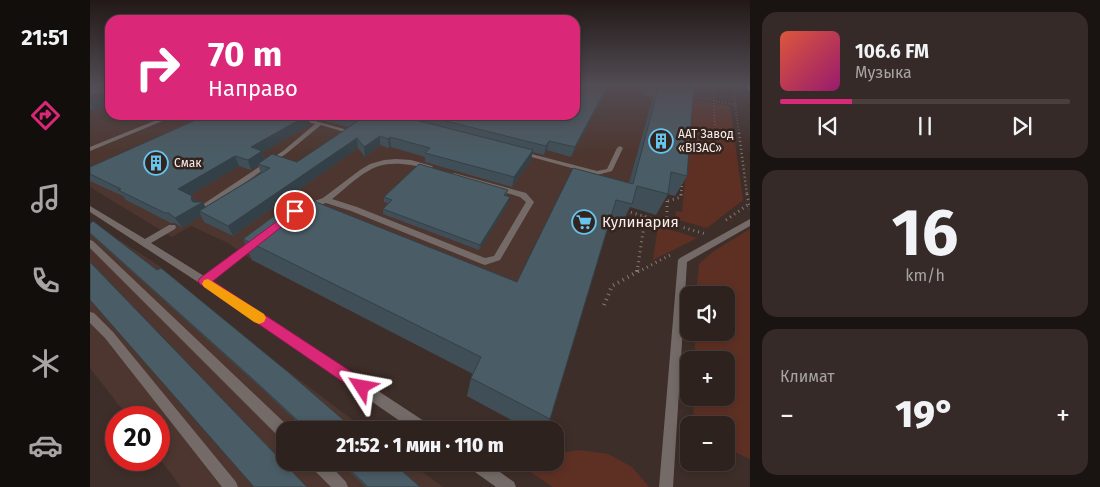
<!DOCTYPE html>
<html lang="ru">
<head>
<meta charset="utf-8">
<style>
	body { margin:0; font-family:"Fira Sans",sans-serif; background:#362a28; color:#f1f3f6; height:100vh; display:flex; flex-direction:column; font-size:19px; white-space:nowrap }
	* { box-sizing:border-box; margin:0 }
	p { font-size:16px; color:#a7a4a4 }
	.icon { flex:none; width:28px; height:28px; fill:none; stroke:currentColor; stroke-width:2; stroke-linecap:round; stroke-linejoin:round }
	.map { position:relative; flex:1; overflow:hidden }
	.sheet { display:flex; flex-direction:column; gap:12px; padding:12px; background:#191311; width:350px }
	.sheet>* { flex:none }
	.top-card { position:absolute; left:15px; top:15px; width:475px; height:105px; border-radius:15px; box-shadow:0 2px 8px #0003,0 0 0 1px #493f3d; background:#db2777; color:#fff; overflow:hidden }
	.buttons { position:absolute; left:590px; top:286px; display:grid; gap:10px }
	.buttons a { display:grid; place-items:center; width:55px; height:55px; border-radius:10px; background:#2e221f; box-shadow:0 2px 8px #0003,0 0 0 1px #493f3d; font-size:25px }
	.speed { position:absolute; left:15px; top:406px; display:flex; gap:10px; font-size:25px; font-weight:700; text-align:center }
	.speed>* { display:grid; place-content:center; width:65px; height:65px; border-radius:50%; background:#2e221f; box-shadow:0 2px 8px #0003,0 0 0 1px #493f3d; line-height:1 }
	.speed .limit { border:8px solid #d22; background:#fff; color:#111 }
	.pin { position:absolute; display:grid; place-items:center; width:42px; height:42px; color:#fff; margin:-21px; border:2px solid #fff; border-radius:50%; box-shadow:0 1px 5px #0007 }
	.me { position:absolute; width:55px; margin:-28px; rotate:304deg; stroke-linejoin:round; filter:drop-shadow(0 0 4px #0008) }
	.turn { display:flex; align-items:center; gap:18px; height:105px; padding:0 20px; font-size:22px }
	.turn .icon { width:65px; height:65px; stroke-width:2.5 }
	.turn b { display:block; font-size:35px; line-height:42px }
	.big { font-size:38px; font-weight:800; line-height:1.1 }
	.sheet .tile { flex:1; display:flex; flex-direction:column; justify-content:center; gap:8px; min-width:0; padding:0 18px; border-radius:15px; background:#362a28 }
	.sheet .dial { align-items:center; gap:0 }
	.dial b { font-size:65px; line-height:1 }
	.song { display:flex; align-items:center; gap:15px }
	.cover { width:60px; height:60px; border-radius:8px; background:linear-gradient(135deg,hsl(10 70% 55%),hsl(320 70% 35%)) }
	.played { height:5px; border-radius:2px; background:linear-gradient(90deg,#db2777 25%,#493f3d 25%) }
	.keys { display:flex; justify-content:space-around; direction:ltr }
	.heat { display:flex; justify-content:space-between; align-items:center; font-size:28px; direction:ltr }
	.trip { position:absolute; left:186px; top:421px; width:288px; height:50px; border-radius:15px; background:#2e221f; box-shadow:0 2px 8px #0003,0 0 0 1px #493f3d; font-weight:800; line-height:50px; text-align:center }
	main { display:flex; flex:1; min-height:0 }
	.tab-bar { display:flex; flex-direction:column; width:90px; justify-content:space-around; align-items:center; background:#120e0c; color:#a7a4a4 }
	.tab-bar .icon { width:35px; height:35px }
	.tab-bar .active { color:#db2777 }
	.tab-bar b { font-size:22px; color:#f1f3f6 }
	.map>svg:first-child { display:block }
	.built { fill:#4d362f }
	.green { fill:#5e3024 }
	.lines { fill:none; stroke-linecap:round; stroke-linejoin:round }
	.path-far3 { stroke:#877974; stroke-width:2; stroke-dasharray:0.5 2.5; stroke-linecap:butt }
	.path-far2 { stroke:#877974; stroke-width:2.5; stroke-dasharray:1 3; stroke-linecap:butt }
	.path-far1 { stroke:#877974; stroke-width:3; stroke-dasharray:1 4; stroke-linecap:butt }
	.path { stroke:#877974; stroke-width:4; stroke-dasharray:1 4.5; stroke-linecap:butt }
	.service { fill:#746b68; fill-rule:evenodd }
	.secondary { fill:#988a86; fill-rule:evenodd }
	.wall { fill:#404f57; fill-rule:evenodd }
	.shaded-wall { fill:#344047 }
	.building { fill:#4a5c65; stroke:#344047 }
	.route { fill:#db2777; stroke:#8e194d }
	.slow { fill:#f59e0b }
	.labels { text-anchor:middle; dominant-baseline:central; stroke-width:5; stroke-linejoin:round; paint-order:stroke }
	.far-poi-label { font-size:12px; fill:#f8ede9; stroke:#34241f; text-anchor:start }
	.poi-label { font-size:15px; fill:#f8ede9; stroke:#34241f; text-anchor:start }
</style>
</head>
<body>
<main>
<nav class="tab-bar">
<b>21:51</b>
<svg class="icon active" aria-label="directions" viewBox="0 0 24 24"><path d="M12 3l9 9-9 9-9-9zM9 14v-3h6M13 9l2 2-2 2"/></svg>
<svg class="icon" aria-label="music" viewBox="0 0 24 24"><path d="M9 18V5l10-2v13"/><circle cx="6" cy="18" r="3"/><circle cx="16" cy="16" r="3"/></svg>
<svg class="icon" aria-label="phone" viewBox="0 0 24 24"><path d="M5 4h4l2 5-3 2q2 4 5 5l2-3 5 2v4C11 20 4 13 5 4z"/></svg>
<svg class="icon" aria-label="climate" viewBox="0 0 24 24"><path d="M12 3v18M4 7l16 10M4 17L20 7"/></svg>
<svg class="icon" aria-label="car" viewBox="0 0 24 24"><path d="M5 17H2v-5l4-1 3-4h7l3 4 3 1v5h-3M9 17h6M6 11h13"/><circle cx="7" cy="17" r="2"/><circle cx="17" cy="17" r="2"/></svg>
</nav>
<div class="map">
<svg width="660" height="487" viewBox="0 0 660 487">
	<rect width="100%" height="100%" fill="#3e2e29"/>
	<!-- built -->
	<g class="built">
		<path d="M0,85H20V115H485V85H587L598,98L585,196L539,184L536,205L531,225L517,220L440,430L377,396L386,375L162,260L138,243L101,226L82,237L0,187Z"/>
		<path d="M0,221L68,265L182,359L276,430H195V462L320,463L353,487H91L69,458V418L38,417L0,368Z"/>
	</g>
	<!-- green -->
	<g class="green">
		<path d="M603,99L640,106L653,200L617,228L585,219L586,211L592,212Z"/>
		<path d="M568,226L607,238L563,260Z"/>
		<path d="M660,229V459L636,448V425H603L604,398H636V360H605V333L636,332V295H606L609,264L624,251Z"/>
		<path d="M489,450L518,454L542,467L559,487H463L427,463L465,462V454Z"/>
	</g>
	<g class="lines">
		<!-- path-far3 -->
		<g class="path-far3">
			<path d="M623,85L625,126"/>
			<path d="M643,85L649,134"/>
			<path d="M600,96L646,105"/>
		</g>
		<!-- path-far2 -->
		<g class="path-far2">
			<path d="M649,133L657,195"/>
			<path d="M591,195L592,182"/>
		</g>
		<!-- path-far1 -->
		<g class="path-far1">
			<path d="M657,194L660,209"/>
			<path d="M577,201V222"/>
			<path d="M578,201L591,197V194"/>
			<path d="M536,211L616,234"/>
			<path d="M636,220L659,204"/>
			<path d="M547,272L553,232V216"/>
			<path d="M548,272L580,255"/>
		</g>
		<!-- path -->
		<g class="path">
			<path d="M547,270V272L550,270"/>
			<path d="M514,305L522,286L547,272"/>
		</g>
		<!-- service -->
		<g class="service">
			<path d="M79,115H87L0,151V147Z"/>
			<path d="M195,115H204L261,131L258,133L231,125L197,153L115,211H109L108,209L109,207L193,151L225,124Z"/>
			<path d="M530,146L533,148L522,171L507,175L427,153L430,151L507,171L517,169L527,148Z"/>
			<path d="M306,159L321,160L342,166L343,167L340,169C287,156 281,167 242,199L267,207L395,258L404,256L436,202L430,197L362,176L360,175L364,173L436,193L444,202L410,260L395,265L392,264L261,211L236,203L217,209L213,207L214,205L233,198L270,170L280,164L294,160Z"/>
			<path d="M0,206L55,239L79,225H85L86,227L85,229L61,243L114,276L162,240H168L169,242L168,244L121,281L340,425L342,430H323L111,284L0,212Z"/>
			<path d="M660,219V226L597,262L583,487H569L588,260L590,258Z"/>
			<path d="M0,240L3,241L200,428L201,430H195V440L190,438L0,248Z"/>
			<path d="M0,312L4,313L23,332L146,482L148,487H132L15,338L0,323Z"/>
			<path d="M219,462H237L256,482L258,487H241L221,467Z"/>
			<path d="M376,462H396L424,482L426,487H406L378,467Z"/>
		</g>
		<!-- secondary -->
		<path class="secondary" d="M656,85H660V91L658,90Z"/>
	</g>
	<!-- wall -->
	<g class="wall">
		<path d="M0,85L4,110L0,108Z"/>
		<path d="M485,85H519L481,157L457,150L454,155L442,152L441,160L422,187L335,162V157L301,147L299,148L290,145L275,157L268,148L143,236L114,222L111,216L92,228L85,223H81L36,200L33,196L0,181V167L117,115H485ZM218,117L259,127L207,162L175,159L172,153L220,124ZM168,165L171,173L115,207L105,202L102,196L100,195L149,166L161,170Z"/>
		<path d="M556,85H604L597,176L585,196L578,194L566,215L540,207L531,225L520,221L460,419L453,430H440L377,396L381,378L383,374L162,260L153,239L427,282L539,183L563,97L552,95Z"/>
		<path d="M418,190L416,196L419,202L389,250L293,214V209L298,203L294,202V197Z"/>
		<path d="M0,224L265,430H216L168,385L0,234Z"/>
		<path d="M250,462H302L330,487H276Z"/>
	</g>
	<!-- shaded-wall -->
	<g class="shaded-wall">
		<path d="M518,85H519L481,157L485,147Z"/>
		<path d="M20,90V104L4,110L0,103V96Z"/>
		<path d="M218,115L220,124L172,153L175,161L168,164V165L161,170L158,160L161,147Z"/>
		<path d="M290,136V145L275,157L274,147Z"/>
		<path d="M300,137L301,147L299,148L298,139Z"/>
		<path d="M267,138L268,148L143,236L138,226Z"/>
		<path d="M459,141L457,150L454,155L456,146Z"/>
		<path d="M443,150L441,160L422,187L424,177Z"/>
		<path d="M145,156L149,166L94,199L88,189Z"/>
		<path d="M102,196L107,205L113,202L118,212L109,211L111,216L92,228L85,218L101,199Z"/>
		<path d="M420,197L419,202L389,250L390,245Z"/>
	</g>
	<!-- building -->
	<g class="building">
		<path d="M0,85H20V90L0,96Z"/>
		<path d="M485,85H518L485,147L459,141L456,146L332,115H485Z"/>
		<path d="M569,85H604L597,176L581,172L578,194L547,186L542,204L526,200L460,419L381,378L391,357L153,239L211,196L427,282L483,168L543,184Z"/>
		<path d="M117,115H218L161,147L172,151L158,160L145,156L88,189L102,196L101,199L103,202H113L85,218L79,213H75L28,190L31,189L0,174V167Z"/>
		<path d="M245,115H306L443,150L424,177L335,153L340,148L300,137L298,139L290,136L274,147L267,138L138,226L109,211L180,168L168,164L182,154L207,162L268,121Z"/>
		<path d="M329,164L418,190L414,195L420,197L390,245L293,209L302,200L294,197Z"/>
		<path d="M3,221L67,270L71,268L198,372L265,430H218L165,381L0,233V224Z"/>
		<path d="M0,262L217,487H164L0,300Z"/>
		<path d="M252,462H302L330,487H278Z"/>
	</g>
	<!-- sky -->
	<linearGradient id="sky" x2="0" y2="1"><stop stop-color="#221917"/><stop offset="0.56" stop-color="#524c54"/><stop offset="1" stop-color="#524c54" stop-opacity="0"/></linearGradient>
	<rect width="660" height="153" fill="url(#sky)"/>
	<!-- route -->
	<path class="route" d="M205,208L209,209L211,211L209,213L123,281L277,382L280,387L277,393L272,395L110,284L108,281L110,278Z"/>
	<!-- slow -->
	<path class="slow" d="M118,279L174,314L176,318L174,322L169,324L164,322L114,287L112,284L114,280Z"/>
	<!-- icons -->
	<defs>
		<g id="building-ring" transform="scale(1.25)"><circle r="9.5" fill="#34241f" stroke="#66c4ef" stroke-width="1.5"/><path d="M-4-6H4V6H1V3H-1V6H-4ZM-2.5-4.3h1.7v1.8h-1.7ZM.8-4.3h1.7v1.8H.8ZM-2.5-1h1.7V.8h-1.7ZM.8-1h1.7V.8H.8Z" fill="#66c4ef"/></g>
		<g id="supermarket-ring" transform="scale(1.25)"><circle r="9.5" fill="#34241f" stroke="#66c4ef" stroke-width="1.5"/><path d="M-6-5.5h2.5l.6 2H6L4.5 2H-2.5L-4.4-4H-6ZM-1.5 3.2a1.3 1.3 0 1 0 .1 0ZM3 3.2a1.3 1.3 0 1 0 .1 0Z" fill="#66c4ef"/></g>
	</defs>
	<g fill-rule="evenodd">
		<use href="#building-ring" x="571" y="141"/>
		<use href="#building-ring" x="66" y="163"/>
		<use href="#supermarket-ring" x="494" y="222"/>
	</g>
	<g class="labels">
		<!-- far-poi labels -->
		<g class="far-poi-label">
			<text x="588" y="134">ААТ Завод<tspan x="588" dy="14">«ВІЗАС»</tspan></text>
			<text x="84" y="163">Смак</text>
		</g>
		<!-- poi labels -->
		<g class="poi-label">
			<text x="512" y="222">Кулинария</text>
		</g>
	</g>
</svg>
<div class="buttons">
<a><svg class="icon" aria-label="sound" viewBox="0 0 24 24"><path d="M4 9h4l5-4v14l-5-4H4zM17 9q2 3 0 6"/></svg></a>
<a>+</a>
<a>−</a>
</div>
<div class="speed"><div class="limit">20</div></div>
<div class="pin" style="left:205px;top:211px;background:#d93025"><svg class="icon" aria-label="arrive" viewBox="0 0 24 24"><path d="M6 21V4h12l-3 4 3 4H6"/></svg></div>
<svg class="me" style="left:272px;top:387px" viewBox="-20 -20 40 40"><path d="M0-17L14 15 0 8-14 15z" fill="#db2777" stroke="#fff" stroke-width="4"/></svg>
<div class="trip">21:52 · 1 мин · 110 m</div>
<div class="top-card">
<div class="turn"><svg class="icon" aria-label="right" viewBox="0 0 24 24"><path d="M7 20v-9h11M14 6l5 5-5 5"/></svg><div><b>70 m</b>Направо</div></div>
</div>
</div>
<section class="sheet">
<div class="tile">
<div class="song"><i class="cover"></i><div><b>106.6 FM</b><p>Музыка</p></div></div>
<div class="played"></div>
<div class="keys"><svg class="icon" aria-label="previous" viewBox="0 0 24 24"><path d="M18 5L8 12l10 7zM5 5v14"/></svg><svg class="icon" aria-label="pause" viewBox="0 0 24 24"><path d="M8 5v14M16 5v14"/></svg><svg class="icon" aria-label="next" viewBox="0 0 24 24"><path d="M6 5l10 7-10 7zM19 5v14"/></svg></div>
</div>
<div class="tile dial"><b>16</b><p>km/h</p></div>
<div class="tile"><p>Климат</p>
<div class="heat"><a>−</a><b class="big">19°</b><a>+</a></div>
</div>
</section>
</main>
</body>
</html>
